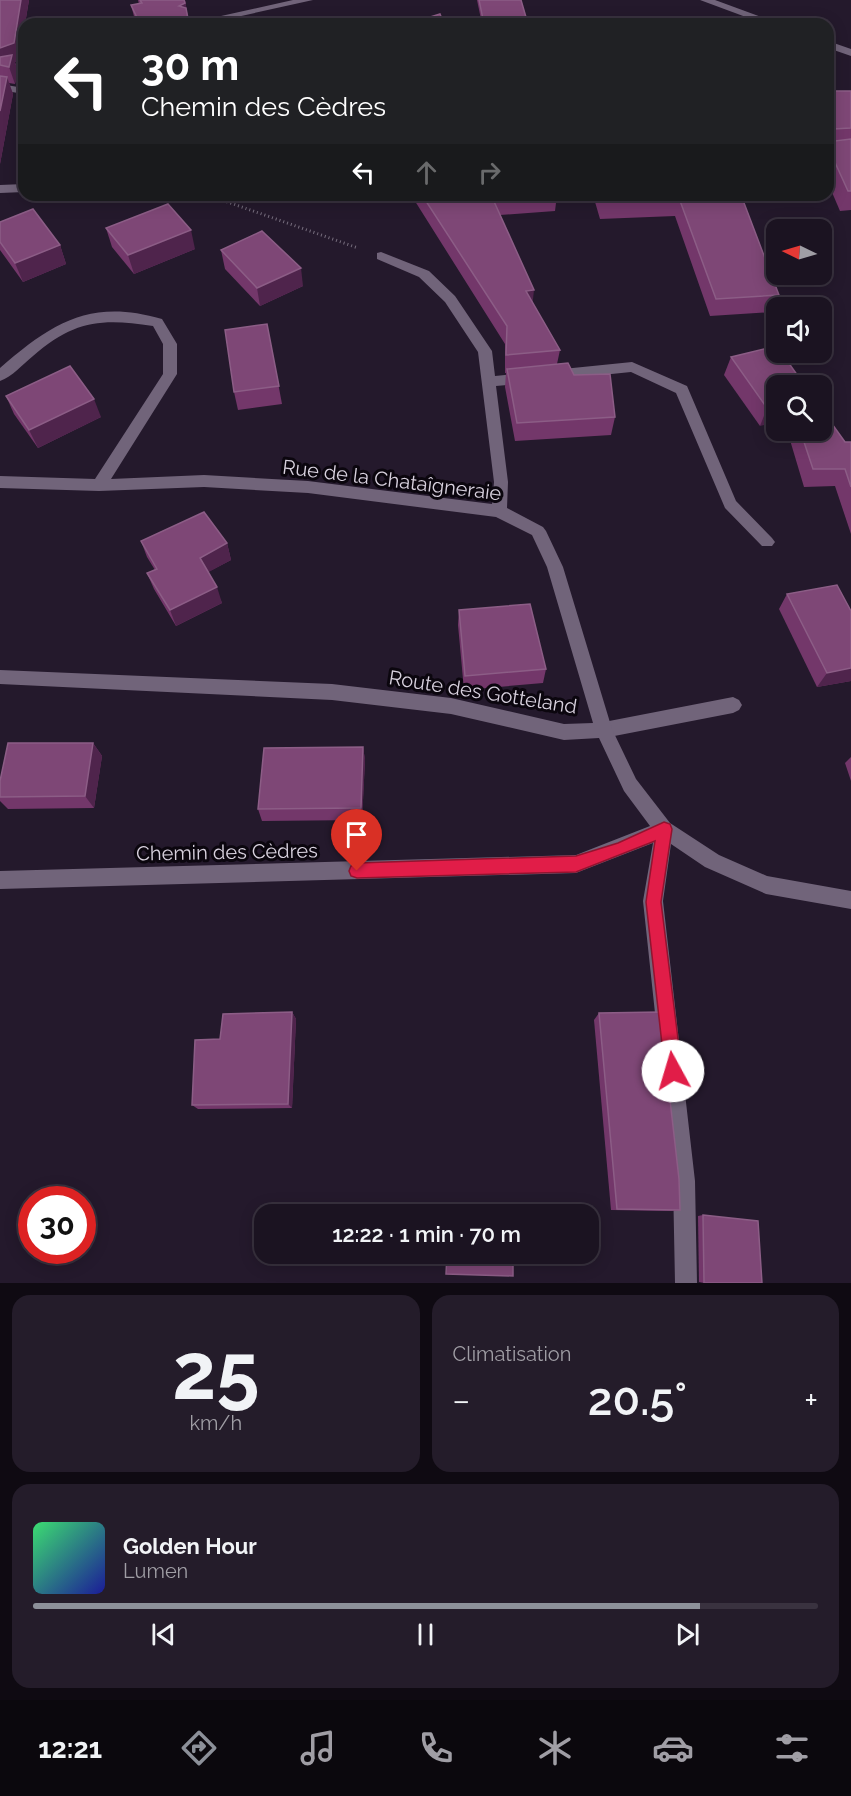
<!DOCTYPE html>
<html lang="fr">
<head>
<meta charset="utf-8">
<style>
	body { margin:0; font-family:Raleway,sans-serif; background:#241c2a; color:#f1f3f6; height:100vh; display:flex; flex-direction:column; font-size:22px; white-space:nowrap }
	* { box-sizing:border-box; margin:0 }
	p { font-size:20px; color:#a09ea5 }
	.icon { flex:none; width:33px; height:33px; fill:none; stroke:currentColor; stroke-width:2; stroke-linecap:round; stroke-linejoin:round }
	.map { position:relative; height:1283px; overflow:hidden }
	.panel { display:flex; flex-direction:column; gap:12px; padding:12px; background:#0f0a12; flex:1 }
	.panel>* { flex:none }
	.banner { position:absolute; left:18px; top:18px; width:816px; height:183px; border-radius:18px; box-shadow:0 3px 15px #0003,0 0 0 2px #39323f; background:#202124; color:#fff; overflow:hidden }
	.needle { width:39px; rotate:275deg }
	.tools { position:absolute; left:766px; top:219px; display:grid; gap:12px }
	.tools a { display:grid; place-items:center; width:66px; height:66px; border-radius:12px; background:#1b1321; box-shadow:0 3px 15px #0003,0 0 0 2px #39323f; font-size:30px }
	.speed { position:absolute; left:18px; top:1186px; display:flex; gap:12px; font-size:30px; font-weight:700; text-align:center }
	.speed>* { display:grid; place-content:center; width:78px; height:78px; border-radius:50%; background:#1b1321; box-shadow:0 3px 15px #0003,0 0 0 2px #39323f; line-height:1 }
	.speed .limit { border:9px solid #d22; background:#fff; color:#111 }
	.pin { position:absolute; display:grid; place-items:center; width:51px; height:51px; color:#fff; margin:-62px -26px; border-radius:50% 50% 50% 0; rotate:-45deg; box-shadow:0 0 6px #0007 }
	.pin .icon { rotate:45deg }
	.me { position:absolute; width:66px; margin:-33px; rotate:354deg; stroke-linejoin:round; filter:drop-shadow(0 0 4px #0008) }
	.turn { display:flex; align-items:center; gap:21px; height:126px; padding:0 24px; font-size:27px }
	.turn .icon { width:78px; height:78px; stroke-width:2.5 }
	.turn b { display:block; font-size:42px; line-height:51px }
	.lanes { display:flex; align-items:center; height:57px; padding:0 24px; background:#0003; justify-content:center; gap:30px; direction:ltr }
	.lanes .off { opacity:.35 }
	.big { font-size:45px; font-weight:600; line-height:1.1 }
	.panel .card { flex:1; display:flex; flex-direction:column; justify-content:center; gap:9px; min-width:0; padding:0 21px; border-radius:18px; background:#241c2a }
	.panel .dial { align-items:center; gap:0 }
	.dial b { font-size:78px; line-height:1 }
	.song { display:flex; align-items:center; gap:18px }
	.cover { width:72px; height:72px; border-radius:9px; background:linear-gradient(135deg,hsl(140 70% 55%),hsl(240 70% 35%)) }
	.played { height:6px; border-radius:3px; background:linear-gradient(90deg,#8c9099 85%,#39323f 85%) }
	.keys { display:flex; justify-content:space-around; direction:ltr }
	.heat { display:flex; justify-content:space-between; align-items:center; font-size:33px; direction:ltr }
	.panel .tiles { flex:1; display:grid; gap:12px; grid-template-columns:1fr 1fr }
	.card:last-child { grid-column:span 2 }
	.trip { position:absolute; left:254px; top:1204px; width:345px; height:60px; border-radius:18px; background:#1b1321; box-shadow:0 3px 15px #0003,0 0 0 2px #39323f; font-weight:600; line-height:60px; text-align:center }
	.menu { display:flex; height:96px; justify-content:space-around; align-items:center; background:#0b080d; color:#a09ea5 }
	.menu .icon { width:42px; height:42px }
	.menu .selected { color:#8c9099 }
	.menu b { font-size:27px; color:#f1f3f6 }
	.map>svg:first-child { display:block }
	.lines { fill:none; stroke-linecap:round; stroke-linejoin:round }
	.path { stroke:#776e7e; stroke-width:3; stroke-dasharray:1 3; stroke-linecap:butt }
	.service { fill:#71647a; fill-rule:evenodd }
	.minor { fill:#71647a; fill-rule:evenodd }
	.secondary { fill:#71647a; fill-rule:evenodd }
	.wall { fill:#73376a }
	.shaded-wall { fill:#4f244c }
	.building { fill:#7e4776; stroke:#8c5d86; stroke-width:1.5 }
	.route { fill:#e11d48; stroke:#92132f; stroke-width:1.5 }
	.labels { text-anchor:middle; dominant-baseline:central; stroke-width:6; stroke-linejoin:round; paint-order:stroke }
	.street-label { font-size:20px; fill:#d8d1de; stroke:#0b060e }
</style>
</head>
<body>
<div class="map">
<svg width="851" height="1283" viewBox="0 0 851 1283">
	<rect width="100%" height="100%" fill="#24192c"/>
	<g class="lines">
		<!-- path -->
		<path class="path" d="M217,195L222,200L358,248"/>
		<!-- service -->
		<g class="service">
			<path d="M0,84L24,88V94L0,90Z"/>
			<path d="M733,697L739,700L742,705L739,710L733,713L604,738L598,736L595,730L598,724L604,722Z"/>
		</g>
		<!-- minor -->
		<g class="minor">
			<path d="M293,0H313L205,24H185Z"/>
			<path d="M700,0H715L780,24H765Z"/>
			<path d="M828,41L851,49V56L828,48Z"/>
			<path d="M24,62V68L0,74V68Z"/>
			<path d="M381,252L429,271L455,296L492,351L495,376L527,373L534,378L527,383L496,386L508,482L507,508L543,527L546,531L563,567L612,729L636,779L670,823L719,855L767,876L851,891V909L766,894L705,867L671,844L663,901L695,1181L697,1283H675L673,1181L643,901L653,843L576,873L0,889V871L576,855L650,826L624,791L599,738L564,740L451,714L332,700L0,684V670L332,684L451,698L564,724L593,723L547,567L532,535L496,517L308,493L204,487L99,491L0,488V476L95,479L163,374V344L153,326C100,318 74,321 33,356C23,364 12,377 0,381V368C52,323 90,298 162,319L177,344V374L111,479L204,475L308,481L492,504L494,482L478,352L445,302L419,277L377,259V253Z"/>
			<path d="M632,362L687,386L736,501L772,538L775,542L772,546H762L725,508L676,393L631,372L553,380L546,375L553,370Z"/>
		</g>
		<!-- secondary -->
		<path class="secondary" d="M24,184V192L0,193V185Z"/>
	</g>
	<!-- wall -->
	<g class="wall">
		<path d="M0,0H29L25,24H24L20,61L15,62L18,72L15,84L9,83L13,94L0,164Z"/>
		<path d="M138,0H185L189,24H136L131,5L139,4Z"/>
		<path d="M477,0H521L528,24H482Z"/>
		<path d="M828,91H851V210L840,211L828,183Z"/>
		<path d="M413,195H557L555,211L500,215L532,302L560,350L557,364L574,375L615,417L611,435L515,441L505,387L506,373H505V344L413,198Z"/>
		<path d="M593,195H741L779,295L772,312L710,316L675,216L600,219Z"/>
		<path d="M0,222L60,245L66,264L23,282L0,250Z"/>
		<path d="M106,228L195,249L134,274L112,247Z"/>
		<path d="M221,250L303,286L260,306L225,269Z"/>
		<path d="M267,324L282,404L238,410L234,392Z"/>
		<path d="M731,357L805,386L760,426L724,375Z"/>
		<path d="M6,396L101,417L38,448L14,414Z"/>
		<path d="M787,430H822L845,442H851V534L835,486L804,487Z"/>
		<path d="M141,541L227,543L231,560L208,572L222,603L176,626L154,589L147,573L155,570L147,557Z"/>
		<path d="M787,594L851,681L817,687L779,609Z"/>
		<path d="M459,610L546,669L543,683L464,690L458,625Z"/>
		<path d="M93,743L102,756L94,808L8,809L0,801V781Z"/>
		<path d="M363,747L365,760L362,820L262,821L258,809Z"/>
		<path d="M851,757V781L845,763Z"/>
		<path d="M292,1012L296,1019L292,1108L198,1109L192,1105L220,1039Z"/>
		<path d="M599,1013L680,1210L671,1211L611,1210L594,1020Z"/>
		<path d="M703,1215L704,1283L699,1282L698,1216Z"/>
	</g>
	<!-- shaded-wall -->
	<g class="shaded-wall">
		<path d="M21,0H29L25,24H24V33L20,61L15,62L18,72L15,84L9,67L0,65V48Z"/>
		<path d="M185,0L189,24L179,6Z"/>
		<path d="M7,77L13,94L0,164V111Z"/>
		<path d="M191,230L195,249L134,274L128,255Z"/>
		<path d="M60,245L66,264L23,282L15,263Z"/>
		<path d="M301,268L303,286L260,306L257,288Z"/>
		<path d="M534,290L532,308L526,291Z"/>
		<path d="M94,399L101,417L38,448L29,430Z"/>
		<path d="M777,406V422L760,426L767,408Z"/>
		<path d="M227,543L231,560L205,574L200,558Z"/>
		<path d="M217,587L222,603L176,626L170,610Z"/>
		<path d="M851,668V681L817,687L827,673Z"/>
		<path d="M93,743L102,756L94,808L85,796Z"/>
		<path d="M363,747L365,760L362,820L361,808Z"/>
		<path d="M292,1012L296,1019L292,1108L288,1104Z"/>
	</g>
	<!-- building -->
	<g class="building">
		<path d="M0,0H21L14,43L0,48Z"/>
		<path d="M140,0H184L185,3L179,6L186,8L189,24H140L131,5L142,3Z"/>
		<path d="M479,0H521L528,24H484Z"/>
		<path d="M440,14L444,24H408Z"/>
		<path d="M12,55L9,67L0,65V57Z"/>
		<path d="M0,76L7,77L0,111Z"/>
		<path d="M828,91H851V128L833,129L835,141L851,139V191H848L828,147Z"/>
		<path d="M422,195H526L492,197L534,290L526,291L560,350L506,355L507,326Z"/>
		<path d="M601,195H741L779,295L716,299L679,198L603,201Z"/>
		<path d="M168,204L191,230L128,255L106,228Z"/>
		<path d="M33,209L60,245L15,263L0,242V222Z"/>
		<path d="M262,231L301,268L257,288L221,250Z"/>
		<path d="M267,324L279,386L234,392L225,330Z"/>
		<path d="M776,346L777,352H781L805,386H777V406L767,408L731,357Z"/>
		<path d="M568,363L574,375L610,374L615,417L517,423L507,369Z"/>
		<path d="M70,366L94,399L29,430L6,396Z"/>
		<path d="M822,410L845,442H851V487L845,469H813L800,430H822Z"/>
		<path d="M204,512L227,543L200,558L217,587L170,610L147,573L157,569L141,541Z"/>
		<path d="M837,585L851,611V668L827,673L787,594Z"/>
		<path d="M530,604L546,669L465,676L459,610Z"/>
		<path d="M8,743H93L85,796L0,797V781Z"/>
		<path d="M363,747L361,808L258,809L264,748Z"/>
		<path d="M292,1012L288,1104L192,1105L195,1040L220,1039L223,1014Z"/>
		<path d="M660,1012L679,1179L680,1210L617,1209L599,1013Z"/>
		<path d="M512,1204V1215H448V1205Z"/>
		<path d="M703,1215L758,1221L762,1283H704Z"/>
		<path d="M447,1254H513V1276L446,1274Z"/>
	</g>
	<!-- route -->
	<path class="route" d="M664,822L670,824L672,829L661,902L682,1071L679,1078L673,1080L667,1078L665,1071L646,902L655,841L576,872L357,878L351,876L349,871L351,866L357,863L576,856L618,843Z"/>
	<g class="labels">
		<!-- street labels -->
		<g class="street-label">
			<text transform="translate(392 480) rotate(7)">Rue de la Chataîgneraie</text>
			<text transform="translate(483 692) rotate(9)">Route des Gotteland</text>
			<text transform="translate(227 852) rotate(-1)">Chemin des Cèdres</text>
		</g>
	</g>
</svg>
<div class="tools">
<a><svg class="needle" viewBox="-14 -14 28 28"><path d="M0-13l5 13h-10z" fill="#e53935"/><path d="M0 13l5-13h-10z" fill="#a09ea5"/></svg></a>
<a><svg class="icon" aria-label="sound" viewBox="0 0 24 24"><path d="M4 9h4l5-4v14l-5-4H4zM17 9q2 3 0 6"/></svg></a>
<a><svg class="icon" aria-label="search" viewBox="0 0 24 24"><circle cx="10" cy="10" r="6"/><path d="M15 15l6 6"/></svg></a>
</div>
<div class="speed"><div class="limit">30</div></div>
<div class="pin" style="left:357px;top:871px;background:#d93025"><svg class="icon" aria-label="arrive" viewBox="0 0 24 24"><path d="M6 21V4h12l-3 4 3 4H6"/></svg></div>
<svg class="me" style="left:673px;top:1071px" viewBox="-20 -20 40 40"><circle r="19" fill="#fff"/><path d="M0-13L10 11 0 6-10 11z" fill="#e11d48"/></svg>
<div class="trip">12:22 · 1 min · 70 m</div>
<div class="banner">
<div class="turn"><svg class="icon" aria-label="left" viewBox="0 0 24 24"><path d="M17 20v-9H6M10 6l-5 5 5 5"/></svg><div><b>30 m</b>Chemin des Cèdres</div></div>
<div class="lanes"><svg class="icon" aria-label="left" viewBox="0 0 24 24"><path d="M17 20v-9H6M10 6l-5 5 5 5"/></svg><svg class="icon off" aria-label="ahead" viewBox="0 0 24 24"><path d="M12 20V5M6 11l6-6 6 6"/></svg><svg class="icon off" aria-label="right" viewBox="0 0 24 24"><path d="M7 20v-9h11M14 6l5 5-5 5"/></svg></div>
</div>
</div>
<section class="panel">
<div class="tiles">
<div class="card dial"><b>25</b><p>km/h</p></div>
<div class="card"><p>Climatisation</p>
<div class="heat"><a>−</a><b class="big">20.5°</b><a>+</a></div>
</div>
<div class="card">
<div class="song"><i class="cover"></i><div><b>Golden Hour</b><p>Lumen</p></div></div>
<div class="played"></div>
<div class="keys"><svg class="icon" aria-label="previous" viewBox="0 0 24 24"><path d="M18 5L8 12l10 7zM5 5v14"/></svg><svg class="icon" aria-label="pause" viewBox="0 0 24 24"><path d="M8 5v14M16 5v14"/></svg><svg class="icon" aria-label="next" viewBox="0 0 24 24"><path d="M6 5l10 7-10 7zM19 5v14"/></svg></div>
</div>
</div>
</section>
<nav class="menu">
<b>12:21</b>
<svg class="icon selected" aria-label="directions" viewBox="0 0 24 24"><path d="M12 3l9 9-9 9-9-9zM9 14v-3h6M13 9l2 2-2 2"/></svg>
<svg class="icon" aria-label="music" viewBox="0 0 24 24"><path d="M9 18V5l10-2v13"/><circle cx="6" cy="18" r="3"/><circle cx="16" cy="16" r="3"/></svg>
<svg class="icon" aria-label="phone" viewBox="0 0 24 24"><path d="M5 4h4l2 5-3 2q2 4 5 5l2-3 5 2v4C11 20 4 13 5 4z"/></svg>
<svg class="icon" aria-label="climate" viewBox="0 0 24 24"><path d="M12 3v18M4 7l16 10M4 17L20 7"/></svg>
<svg class="icon" aria-label="car" viewBox="0 0 24 24"><path d="M5 17H2v-5l4-1 3-4h7l3 4 3 1v5h-3M9 17h6M6 11h13"/><circle cx="7" cy="17" r="2"/><circle cx="17" cy="17" r="2"/></svg>
<svg class="icon" aria-label="filters" viewBox="0 0 24 24"><path d="M4 7h16M4 17h16"/><circle cx="9" cy="7" r="2"/><circle cx="15" cy="17" r="2"/></svg>
</nav>
</body>
</html>
